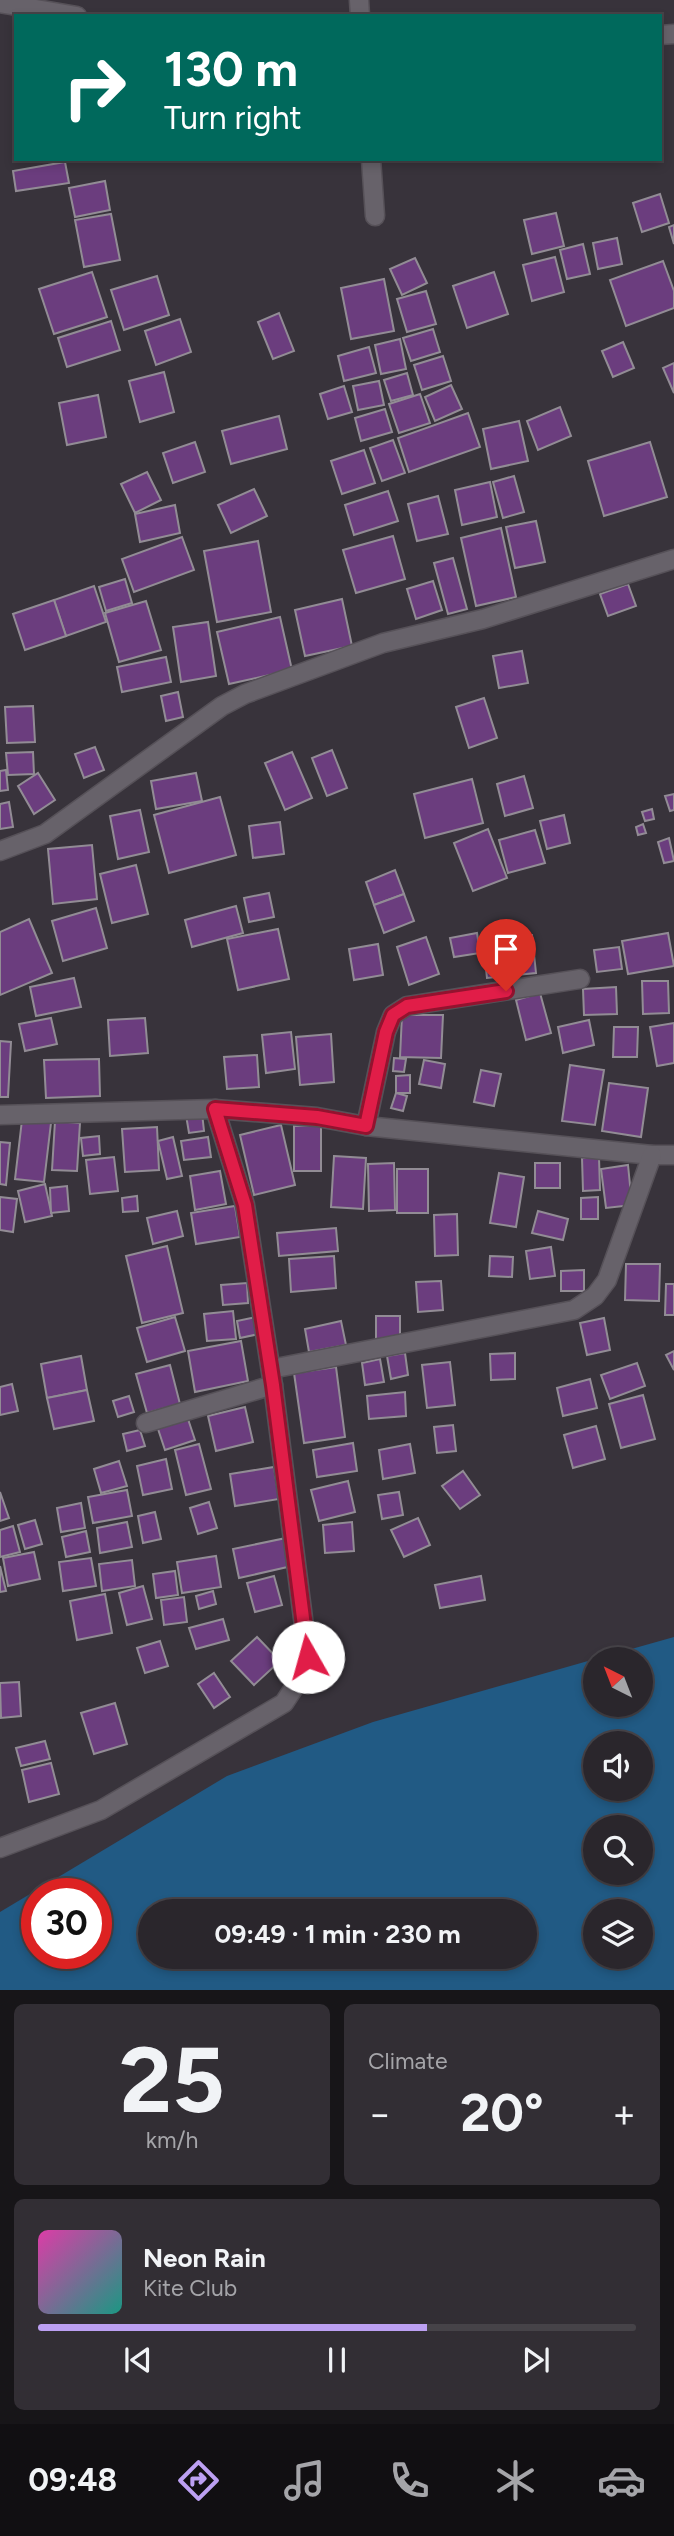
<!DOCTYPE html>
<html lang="en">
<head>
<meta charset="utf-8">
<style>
	body { margin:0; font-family:Figtree,sans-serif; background:#322e34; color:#f1f3f6; height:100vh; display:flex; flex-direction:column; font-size:26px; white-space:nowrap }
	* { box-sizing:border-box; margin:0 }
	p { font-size:23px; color:#a5a5a9 }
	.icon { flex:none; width:38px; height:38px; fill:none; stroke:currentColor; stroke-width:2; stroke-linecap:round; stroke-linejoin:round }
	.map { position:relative; height:1990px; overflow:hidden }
	.side { display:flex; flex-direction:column; gap:14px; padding:14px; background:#171518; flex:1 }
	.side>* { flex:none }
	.guide { position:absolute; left:14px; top:14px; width:648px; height:147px; border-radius:0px; box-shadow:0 4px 10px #0003,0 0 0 2px #464348; background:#00695c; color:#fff; overflow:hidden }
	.needle { width:46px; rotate:318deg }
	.fabs { position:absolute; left:583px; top:1647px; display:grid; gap:14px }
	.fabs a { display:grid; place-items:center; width:70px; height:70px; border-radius:50%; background:#2a262c; box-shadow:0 4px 10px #0003,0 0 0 2px #464348; font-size:35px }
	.speed { position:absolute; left:21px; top:1878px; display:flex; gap:14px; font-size:35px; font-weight:700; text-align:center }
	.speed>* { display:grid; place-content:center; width:91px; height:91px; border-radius:50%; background:#2a262c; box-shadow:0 4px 10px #0003,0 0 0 2px #464348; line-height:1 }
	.speed .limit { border:10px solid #d22; background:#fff; color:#111 }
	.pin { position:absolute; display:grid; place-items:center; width:60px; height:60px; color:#fff; margin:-72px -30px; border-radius:50% 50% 50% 0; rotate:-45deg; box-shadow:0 0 7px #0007 }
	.pin .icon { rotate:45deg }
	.me { position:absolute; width:77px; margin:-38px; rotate:353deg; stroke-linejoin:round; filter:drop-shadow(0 0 5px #0008) }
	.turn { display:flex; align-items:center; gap:24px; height:147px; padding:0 35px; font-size:32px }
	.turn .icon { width:91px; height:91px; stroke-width:2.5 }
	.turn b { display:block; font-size:49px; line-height:60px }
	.big { font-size:52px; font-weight:700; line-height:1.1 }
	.side .tile { flex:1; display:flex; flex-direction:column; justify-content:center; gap:10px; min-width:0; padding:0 24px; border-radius:10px; background:#322e34 }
	.side .dial { align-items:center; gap:0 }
	.dial b { font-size:91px; line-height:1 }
	.song { display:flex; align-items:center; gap:21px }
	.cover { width:84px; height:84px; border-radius:10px; background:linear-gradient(135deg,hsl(320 70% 55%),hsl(170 70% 35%)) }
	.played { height:7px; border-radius:4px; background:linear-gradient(90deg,#bca0f2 65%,#464348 65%) }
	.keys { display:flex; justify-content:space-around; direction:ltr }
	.heat { display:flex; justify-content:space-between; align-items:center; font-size:38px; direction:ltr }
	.side .tiles { flex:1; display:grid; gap:14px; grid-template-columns:1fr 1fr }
	.tile:last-child { grid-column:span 2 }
	.trip { position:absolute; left:138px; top:1899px; width:399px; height:70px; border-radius:35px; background:#2a262c; box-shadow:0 4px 10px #0003,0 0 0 2px #464348; font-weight:700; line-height:70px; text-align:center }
	.tabs { display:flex; height:112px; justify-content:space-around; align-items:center; background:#110f12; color:#a5a5a9 }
	.tabs .icon { width:49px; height:49px }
	.tabs .active { color:#bca0f2 }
	.tabs b { font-size:32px; color:#f1f3f6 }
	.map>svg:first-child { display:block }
	.water { fill:#215a84; fill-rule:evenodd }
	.building { fill:#6b3d7e; stroke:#928c95; stroke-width:2 }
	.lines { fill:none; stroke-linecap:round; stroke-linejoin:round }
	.minor-casing { stroke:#565158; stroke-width:21 }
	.minor { stroke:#67626a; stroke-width:18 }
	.route-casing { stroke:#92132f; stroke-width:18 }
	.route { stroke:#e11d48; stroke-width:12 }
</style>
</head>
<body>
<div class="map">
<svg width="674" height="1990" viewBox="0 0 674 1990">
	<rect width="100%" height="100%" fill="#38333b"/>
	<!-- water -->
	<path class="water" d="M674,1637V1990H0V1912L227,1776L373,1722L595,1659V1704H640V1659H596ZM595,1743H640V1788H595ZM595,1827H640V1872H595ZM37,1894H96V1953H37ZM150,1911H525V1956H150ZM595,1911H640V1956H595Z"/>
	<!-- building -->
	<g class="building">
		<path d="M65,162L69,183L16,191L13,171Z"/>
		<path d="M105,181L110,210L75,217L69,188Z"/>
		<path d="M660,194L669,223L642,232L633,203Z"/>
		<path d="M556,213L564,246L532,254L524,220Z"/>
		<path d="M111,214L120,260L84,267L75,220Z"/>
		<path d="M674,225V244L669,227Z"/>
		<path d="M617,238L622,264L598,269L593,243Z"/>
		<path d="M583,244L590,274L567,279L560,250Z"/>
		<path d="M555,257L564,292L532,301L523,265Z"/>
		<path d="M415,258L427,283L402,295L390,269Z"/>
		<path d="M663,261L674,291V308L626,326L610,280Z"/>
		<path d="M92,272L107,317L54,334L39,289Z"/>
		<path d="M494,272L508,314L467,328L453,286Z"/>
		<path d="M157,276L169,315L124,330L111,290Z"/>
		<path d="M384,279L394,331L351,339L341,288Z"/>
		<path d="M426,291L436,324L407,332L397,299Z"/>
		<path d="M279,313L294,351L273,359L258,322Z"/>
		<path d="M180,319L191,352L156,365L145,331Z"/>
		<path d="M111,321L120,350L67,367L58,338Z"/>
		<path d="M433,329L440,352L411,361L403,338Z"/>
		<path d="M400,339L406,369L381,374L375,345Z"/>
		<path d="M623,342L634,368L613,377L602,351Z"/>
		<path d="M369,347L376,373L344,381L338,356Z"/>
		<path d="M443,356L451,381L422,390L414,365Z"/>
		<path d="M674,363V393L663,368Z"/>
		<path d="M164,372L174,412L140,422L129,381Z"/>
		<path d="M407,373L413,395L391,401L384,380Z"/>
		<path d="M379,381L384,405L358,410L353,386Z"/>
		<path d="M451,385L462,409L435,421L425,397Z"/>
		<path d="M344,386L352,412L328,419L320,394Z"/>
		<path d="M420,394L430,423L399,433L389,404Z"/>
		<path d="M98,395L106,437L67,445L59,403Z"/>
		<path d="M560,407L571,436L538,450L527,421Z"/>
		<path d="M385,409L392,432L361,441L355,418Z"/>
		<path d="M468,413L480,447L409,472L398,438Z"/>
		<path d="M279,416L287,449L231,464L222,431Z"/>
		<path d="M519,421L528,461L491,469L483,429Z"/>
		<path d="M393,440L405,473L382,481L370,448Z"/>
		<path d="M195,442L205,472L173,483L163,453Z"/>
		<path d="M650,442L667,497L604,516L588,461Z"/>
		<path d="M364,450L375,483L342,494L331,461Z"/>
		<path d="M147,472L161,500L135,513L121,484Z"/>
		<path d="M514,476L524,512L503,518L493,482Z"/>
		<path d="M490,482L497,517L462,525L455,490Z"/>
		<path d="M254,489L267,516L231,533L218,505Z"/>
		<path d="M388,491L398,521L354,535L345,505Z"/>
		<path d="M438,496L448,534L417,541L408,504Z"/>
		<path d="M175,505L180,533L140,542L135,514Z"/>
		<path d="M536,521L545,562L515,568L506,527Z"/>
		<path d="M501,528L516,597L476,606L461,538Z"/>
		<path d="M393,536L405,579L356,593L343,550Z"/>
		<path d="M182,537L194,570L134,592L122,559Z"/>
		<path d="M258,541L271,612L217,622L204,551Z"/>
		<path d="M453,558L467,609L448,614L434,563Z"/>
		<path d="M125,579L132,603L106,611L99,587Z"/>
		<path d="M433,581L442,610L416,619L407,589Z"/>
		<path d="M628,584L636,606L608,616L600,594Z"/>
		<path d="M94,586L106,622L66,636L54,600Z"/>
		<path d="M342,599L352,646L305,656L295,610Z"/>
		<path d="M54,600L66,636L25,650L13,614Z"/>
		<path d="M146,601L161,650L119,662L105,613Z"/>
		<path d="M280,617L292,670L229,684L217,632Z"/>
		<path d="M208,622L216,676L181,682L173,627Z"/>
		<path d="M522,651L528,683L499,688L493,656Z"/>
		<path d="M166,657L171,682L122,692L117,667Z"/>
		<path d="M178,692L183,717L166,721L161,696Z"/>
		<path d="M484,698L497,738L469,748L456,707Z"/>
		<path d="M33,706L35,742L7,743L5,707Z"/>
		<path d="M95,747L104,770L84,778L75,754Z"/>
		<path d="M332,750L347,788L327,796L312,758Z"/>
		<path d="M33,752L34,774L8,775L6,753Z"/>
		<path d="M292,752L312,798L285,810L265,763Z"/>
		<path d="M6,770L8,790L0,791V771Z"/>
		<path d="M38,773L55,800L34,814L18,786Z"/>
		<path d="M196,773L202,801L156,809L151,781Z"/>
		<path d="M524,776L533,808L505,816L497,784Z"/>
		<path d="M472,779L483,823L425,838L414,794Z"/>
		<path d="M674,794V810L670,811L665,796Z"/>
		<path d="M220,797L236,855L169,873L154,815Z"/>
		<path d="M9,802L13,827L0,829V804Z"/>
		<path d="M652,809L654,819L645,821L642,812Z"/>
		<path d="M140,810L149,852L118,859L110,816Z"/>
		<path d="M564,815L570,843L547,849L540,821Z"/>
		<path d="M280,822L284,854L253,858L249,826Z"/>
		<path d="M643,824L646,833L638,835L636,827Z"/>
		<path d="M488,829L507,878L473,891L454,843Z"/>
		<path d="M535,830L545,863L508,873L499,840Z"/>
		<path d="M669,838L674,861L664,863L658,842Z"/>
		<path d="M92,845L97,899L53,904L48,849Z"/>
		<path d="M136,865L148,914L112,923L100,874Z"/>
		<path d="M395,870L404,894L374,905L366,882Z"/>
		<path d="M269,893L274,917L249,922L244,898Z"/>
		<path d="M404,894L414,921L384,933L374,905Z"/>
		<path d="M236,906L243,933L192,947L185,920Z"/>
		<path d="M96,908L107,948L63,961L52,921Z"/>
		<path d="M29,919L52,973L0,995V932Z"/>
		<path d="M278,929L289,979L238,990L227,939Z"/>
		<path d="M477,933L480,953L454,957L450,938Z"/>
		<path d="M668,933L674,966L628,974L622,941Z"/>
		<path d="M532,935L536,973L487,978L483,941Z"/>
		<path d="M426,937L439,974L409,985L397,947Z"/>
		<path d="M378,944L383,975L354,980L349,949Z"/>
		<path d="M619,947L622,969L597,972L594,950Z"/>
		<path d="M74,978L81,1007L36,1016L30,987Z"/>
		<path d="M642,981H668L669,1013L643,1014Z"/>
		<path d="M616,987L617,1014L584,1015L583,989Z"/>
		<path d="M540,993L551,1033L526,1040L516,1000Z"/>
		<path d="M402,1015H443L441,1058L400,1057Z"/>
		<path d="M51,1018L57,1044L25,1051L19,1024Z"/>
		<path d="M145,1018L148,1053L110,1056L108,1020Z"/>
		<path d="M589,1020L594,1045L563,1053L558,1027Z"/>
		<path d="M674,1023V1063L657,1066L650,1027Z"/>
		<path d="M614,1027H638L637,1057H613Z"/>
		<path d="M291,1032L295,1069L266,1073L262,1035Z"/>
		<path d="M331,1034L334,1082L300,1085L296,1037Z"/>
		<path d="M0,1041L11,1042L8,1097H0Z"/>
		<path d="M257,1055L259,1087L227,1089L224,1057Z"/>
		<path d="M394,1058L406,1059L404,1072L393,1071Z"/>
		<path d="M99,1059L100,1096L46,1098L44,1060Z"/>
		<path d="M424,1060L445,1064L441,1088L419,1084Z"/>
		<path d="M570,1065L604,1070L595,1125L562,1121Z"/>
		<path d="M481,1070L501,1074L494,1106L474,1102Z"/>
		<path d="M410,1075V1093H396V1076Z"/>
		<path d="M609,1083L648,1088L641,1137L602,1131Z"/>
		<path d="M396,1093L407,1096L403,1111L391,1108Z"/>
		<path d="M202,1113L204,1131L189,1133L186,1115Z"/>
		<path d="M22,1120L51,1123L44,1182L15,1179Z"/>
		<path d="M55,1121L80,1123L77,1171L52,1170Z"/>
		<path d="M281,1125L295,1185L254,1195L240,1135Z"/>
		<path d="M321,1125V1171H294V1126Z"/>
		<path d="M157,1127L159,1170L125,1172L122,1129Z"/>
		<path d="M99,1136L100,1154L83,1156L81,1138Z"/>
		<path d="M173,1137L182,1176L167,1179L158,1141Z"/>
		<path d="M208,1137L211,1157L184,1160L181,1141Z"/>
		<path d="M0,1142L10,1143L6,1185L0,1184Z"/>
		<path d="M334,1156L366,1158L363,1209L331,1207Z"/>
		<path d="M114,1157L118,1191L90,1194L86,1160Z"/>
		<path d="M599,1157L600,1190L583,1191L582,1158Z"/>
		<path d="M394,1163L395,1210L369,1211L368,1164Z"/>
		<rect x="535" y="1163" width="25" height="25"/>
		<path d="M628,1165L632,1205L606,1208L601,1169Z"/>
		<rect x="397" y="1169" width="31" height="44"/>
		<path d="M220,1171L226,1204L195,1210L190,1176Z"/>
		<path d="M499,1173L524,1177L516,1227L490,1223Z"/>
		<path d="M45,1184L52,1216L25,1222L18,1191Z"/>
		<path d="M67,1186L69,1211L51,1213L50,1188Z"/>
		<path d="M137,1196L138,1211L123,1212L122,1198Z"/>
		<path d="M0,1197L17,1199L13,1232L0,1230Z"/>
		<path d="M598,1197V1219H581V1198Z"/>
		<path d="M235,1206L240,1237L196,1244L191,1213Z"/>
		<path d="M177,1211L183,1236L153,1244L147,1218Z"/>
		<path d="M538,1211L568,1219L563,1240L532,1233Z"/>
		<path d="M457,1214L458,1255L435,1256L434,1215Z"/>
		<path d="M336,1228L338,1251L279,1256L277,1233Z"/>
		<path d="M167,1246L183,1313L142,1323L126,1256Z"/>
		<path d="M551,1247L555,1276L530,1279L526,1251Z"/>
		<path d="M334,1256L336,1288L291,1292L289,1259Z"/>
		<path d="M490,1256L513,1257L512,1277L489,1276Z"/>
		<path d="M626,1264H660L659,1301L625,1300Z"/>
		<path d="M584,1270V1291H561V1271Z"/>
		<path d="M441,1281L443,1310L418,1312L416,1282Z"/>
		<path d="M247,1283L248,1303L223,1305L221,1285Z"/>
		<path d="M666,1284H674V1315H665Z"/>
		<path d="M233,1311L236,1339L207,1341L204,1314Z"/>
		<rect x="376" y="1316" width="24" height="28"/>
		<path d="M175,1317L185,1351L147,1362L137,1328Z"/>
		<path d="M256,1317L259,1334L240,1338L237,1321Z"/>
		<path d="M604,1318L610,1350L587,1355L580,1323Z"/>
		<path d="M341,1321L346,1345L309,1352L305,1329Z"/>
		<path d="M241,1341L248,1381L195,1392L188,1351Z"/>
		<path d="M674,1351V1370L666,1355Z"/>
		<path d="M405,1353L408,1375L391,1379L387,1356Z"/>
		<path d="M515,1353V1379L491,1380L490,1354Z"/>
		<path d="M81,1356L87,1390L47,1398L41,1364Z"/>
		<path d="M380,1359L384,1382L365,1385L362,1363Z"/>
		<path d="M450,1362L455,1405L427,1408L422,1365Z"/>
		<path d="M637,1363L645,1386L610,1399L601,1375Z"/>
		<path d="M170,1365L180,1404L147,1413L136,1374Z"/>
		<path d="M336,1367L345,1437L304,1443L294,1373Z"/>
		<path d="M590,1379L597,1408L563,1416L557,1388Z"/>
		<path d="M12,1384L18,1411L0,1415V1387Z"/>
		<path d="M87,1390L94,1421L54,1429L47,1398Z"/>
		<path d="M405,1392L406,1416L369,1419L367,1396Z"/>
		<path d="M643,1395L655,1439L621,1448L609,1404Z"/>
		<path d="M129,1396L134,1412L118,1417L113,1401Z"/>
		<path d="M245,1407L253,1442L216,1451L208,1416Z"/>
		<path d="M187,1416L195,1440L165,1450L157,1426Z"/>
		<path d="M453,1425L456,1451L437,1453L434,1427Z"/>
		<path d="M596,1426L605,1459L573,1468L564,1435Z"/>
		<path d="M140,1430L145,1446L127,1451L123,1434Z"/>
		<path d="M353,1443L357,1471L317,1477L313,1450Z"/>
		<path d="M199,1444L211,1489L186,1495L175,1450Z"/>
		<path d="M410,1444L415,1473L383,1479L379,1450Z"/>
		<path d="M166,1459L172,1489L143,1495L137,1466Z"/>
		<path d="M119,1461L127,1486L101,1493L94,1469Z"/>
		<path d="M274,1467L279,1499L235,1506L230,1474Z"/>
		<path d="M463,1471L480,1495L460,1509L442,1486Z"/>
		<path d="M348,1481L355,1512L319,1521L311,1490Z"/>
		<path d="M127,1490L132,1516L93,1523L88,1497Z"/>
		<path d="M0,1492L9,1518L0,1521Z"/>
		<path d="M399,1492L403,1515L382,1519L378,1495Z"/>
		<path d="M209,1502L217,1528L198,1534L190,1508Z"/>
		<path d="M81,1503L85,1528L61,1532L57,1508Z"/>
		<path d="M155,1512L161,1539L143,1543L138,1516Z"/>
		<path d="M418,1518L430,1545L404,1557L391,1530Z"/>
		<path d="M35,1520L42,1544L25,1549L18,1525Z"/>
		<path d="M127,1522L132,1547L100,1553L97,1528Z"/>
		<path d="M352,1522L354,1551L325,1553L323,1525Z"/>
		<path d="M13,1526L20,1552L0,1557V1530Z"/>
		<path d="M86,1531L90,1552L66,1557L62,1537Z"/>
		<path d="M286,1538L292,1566L239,1578L233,1549Z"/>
		<path d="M34,1552L40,1579L8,1586L3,1558Z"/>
		<path d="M216,1556L221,1587L182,1593L177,1562Z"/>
		<path d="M91,1558L96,1586L63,1591L59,1562Z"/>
		<path d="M132,1560L135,1586L102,1591L99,1564Z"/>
		<path d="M0,1566L6,1591L0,1592Z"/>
		<path d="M175,1571L178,1595L156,1598L153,1574Z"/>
		<path d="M274,1576L282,1605L255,1612L247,1583Z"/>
		<path d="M481,1576L485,1600L440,1608L435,1585Z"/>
		<path d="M143,1586L152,1619L127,1625L119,1593Z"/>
		<path d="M213,1591L216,1604L199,1609L196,1596Z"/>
		<path d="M105,1594L112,1633L77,1640L70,1601Z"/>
		<path d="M184,1597L187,1622L164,1625L161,1600Z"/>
		<path d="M223,1619L229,1640L196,1649L189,1628Z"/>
		<path d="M257,1637L280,1661L254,1685L231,1661Z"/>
		<path d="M160,1641L168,1666L145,1673L137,1648Z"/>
		<path d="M214,1673L230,1697L214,1708L198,1684Z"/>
		<path d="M19,1682L21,1716L1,1718L0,1683Z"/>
		<path d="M115,1703L127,1744L94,1754L81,1713Z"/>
		<path d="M45,1741L50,1759L21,1766L16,1748Z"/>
		<path d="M51,1763L59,1794L29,1802L22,1770Z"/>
	</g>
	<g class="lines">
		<!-- minor casing -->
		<g class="minor-casing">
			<g id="minor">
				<path d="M359,0L360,16"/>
				<path d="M0,3L77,16"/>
				<path d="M660,35L674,34"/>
				<path d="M371,159L375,216"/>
				<path d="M0,851L45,834L222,706L245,694L383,643L483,619L674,559"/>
				<path d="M0,1115L215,1109L317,1117L366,1126L652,1155H674"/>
				<path d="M366,1126L386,1032L393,1015L407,1006L580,979"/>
				<path d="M271,1369L574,1310L595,1296L607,1280L652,1155"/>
				<path d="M146,1423L273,1385"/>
				<path d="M0,1848L101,1810L284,1703L301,1677L308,1657L273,1385L245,1205L215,1109"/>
			</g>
		</g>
		<!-- minor -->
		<use href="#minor" class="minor"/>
	</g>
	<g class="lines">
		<!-- route casing -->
		<g class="route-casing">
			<path id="route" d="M308,1657L273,1385L245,1205L215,1109L317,1117L366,1126L386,1032L393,1015L407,1006L506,991"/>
		</g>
		<!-- route -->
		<use href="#route" class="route"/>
	</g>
</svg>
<div class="fabs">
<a><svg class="needle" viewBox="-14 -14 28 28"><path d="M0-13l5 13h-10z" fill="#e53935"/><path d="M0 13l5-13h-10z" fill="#a5a5a9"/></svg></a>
<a><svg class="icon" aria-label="sound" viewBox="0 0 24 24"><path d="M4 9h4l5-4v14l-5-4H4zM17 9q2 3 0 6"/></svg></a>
<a><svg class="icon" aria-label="search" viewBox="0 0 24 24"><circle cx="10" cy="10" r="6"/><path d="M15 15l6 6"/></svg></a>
<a><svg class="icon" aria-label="layers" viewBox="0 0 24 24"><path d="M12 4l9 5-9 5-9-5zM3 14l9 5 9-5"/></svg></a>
</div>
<div class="speed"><div class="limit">30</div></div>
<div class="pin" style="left:506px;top:991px;background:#d93025"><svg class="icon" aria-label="arrive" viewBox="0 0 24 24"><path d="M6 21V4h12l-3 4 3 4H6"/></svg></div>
<svg class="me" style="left:308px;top:1657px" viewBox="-20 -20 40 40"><circle r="19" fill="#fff"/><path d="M0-13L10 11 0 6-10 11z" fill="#e11d48"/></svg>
<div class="trip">09:49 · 1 min · 230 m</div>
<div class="guide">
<div class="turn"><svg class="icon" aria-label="right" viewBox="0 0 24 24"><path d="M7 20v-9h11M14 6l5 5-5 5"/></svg><div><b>130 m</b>Turn right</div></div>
</div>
</div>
<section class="side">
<div class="tiles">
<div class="tile dial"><b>25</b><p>km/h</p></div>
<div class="tile"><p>Climate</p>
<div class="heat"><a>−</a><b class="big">20°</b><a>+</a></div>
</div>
<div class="tile">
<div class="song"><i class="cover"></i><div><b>Neon Rain</b><p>Kite Club</p></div></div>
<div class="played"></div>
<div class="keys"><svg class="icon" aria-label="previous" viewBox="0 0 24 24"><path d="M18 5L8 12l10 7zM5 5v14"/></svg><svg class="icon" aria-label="pause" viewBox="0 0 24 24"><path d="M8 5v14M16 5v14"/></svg><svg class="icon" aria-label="next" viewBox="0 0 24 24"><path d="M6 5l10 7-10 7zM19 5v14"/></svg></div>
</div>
</div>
</section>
<nav class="tabs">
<b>09:48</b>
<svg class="icon active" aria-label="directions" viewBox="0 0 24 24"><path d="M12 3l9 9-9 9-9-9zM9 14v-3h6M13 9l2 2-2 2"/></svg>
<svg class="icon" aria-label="music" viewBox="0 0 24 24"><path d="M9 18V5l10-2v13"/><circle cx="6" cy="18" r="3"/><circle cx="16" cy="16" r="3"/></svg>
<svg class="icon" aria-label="phone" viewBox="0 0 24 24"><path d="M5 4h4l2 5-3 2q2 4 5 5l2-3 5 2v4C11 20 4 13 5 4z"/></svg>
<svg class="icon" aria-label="climate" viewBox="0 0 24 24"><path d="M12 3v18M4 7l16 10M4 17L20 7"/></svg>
<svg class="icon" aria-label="car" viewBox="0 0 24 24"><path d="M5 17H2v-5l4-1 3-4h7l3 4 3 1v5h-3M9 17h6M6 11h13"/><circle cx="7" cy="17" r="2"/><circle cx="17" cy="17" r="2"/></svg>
</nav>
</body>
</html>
